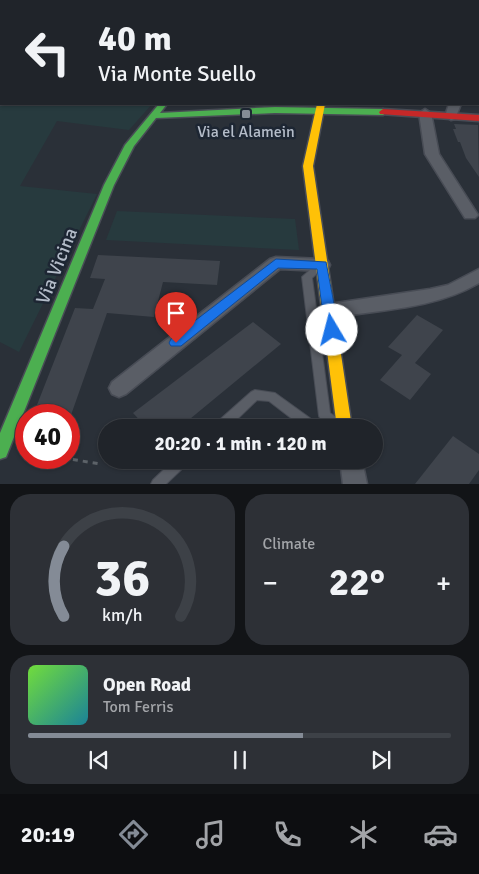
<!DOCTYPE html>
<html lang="en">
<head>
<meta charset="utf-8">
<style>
	body { margin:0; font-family:Signika,sans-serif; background:#2d3036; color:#f1f3f6; height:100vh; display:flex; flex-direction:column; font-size:19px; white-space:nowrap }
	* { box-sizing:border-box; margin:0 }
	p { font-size:16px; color:#a2a4a8 }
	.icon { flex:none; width:28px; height:28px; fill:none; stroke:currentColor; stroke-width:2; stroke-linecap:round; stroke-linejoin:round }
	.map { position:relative; height:484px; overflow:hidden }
	.details { display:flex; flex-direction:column; gap:10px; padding:10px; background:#121417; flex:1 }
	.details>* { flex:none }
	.banner { position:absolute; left:0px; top:0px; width:480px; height:105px; box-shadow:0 1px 4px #0004,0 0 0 1px #3d4147; background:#20242a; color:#f1f3f6; overflow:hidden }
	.speed { position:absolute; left:15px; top:404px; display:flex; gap:10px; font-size:25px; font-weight:700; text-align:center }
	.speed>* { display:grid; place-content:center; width:65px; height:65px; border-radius:50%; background:#20242a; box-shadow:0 1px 4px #0004,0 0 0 1px #3d4147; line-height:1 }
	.speed .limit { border:8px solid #d22; background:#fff; color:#111 }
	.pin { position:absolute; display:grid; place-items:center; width:42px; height:42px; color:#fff; margin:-51px -21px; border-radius:50% 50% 50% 0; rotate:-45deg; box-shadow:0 0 5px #0007 }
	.pin .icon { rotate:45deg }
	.me { position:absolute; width:55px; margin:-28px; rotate:352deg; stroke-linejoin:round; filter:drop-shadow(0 0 4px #0008) }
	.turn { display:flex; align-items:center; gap:18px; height:105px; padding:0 15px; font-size:22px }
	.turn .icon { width:65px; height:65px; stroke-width:2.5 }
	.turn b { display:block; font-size:35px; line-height:42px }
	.big { font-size:38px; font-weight:700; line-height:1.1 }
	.details .card { flex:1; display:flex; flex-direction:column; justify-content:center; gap:8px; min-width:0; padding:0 18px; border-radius:20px; background:#2d3036 }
	.details .dial { align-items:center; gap:0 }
	.dial svg { height:130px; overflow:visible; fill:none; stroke:#3d4147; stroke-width:7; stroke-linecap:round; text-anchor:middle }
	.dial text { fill:#f1f3f6; stroke:none }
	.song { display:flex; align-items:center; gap:15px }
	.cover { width:60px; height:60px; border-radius:8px; background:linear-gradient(135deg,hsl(100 70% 55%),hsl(190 70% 35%)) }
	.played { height:5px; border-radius:2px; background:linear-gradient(90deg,#848b96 65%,#3d4147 65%) }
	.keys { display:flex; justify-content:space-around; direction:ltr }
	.heat { display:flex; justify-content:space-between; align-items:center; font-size:28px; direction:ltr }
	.details .tiles { flex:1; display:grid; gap:10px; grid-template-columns:1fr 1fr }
	.card:last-child { grid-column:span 2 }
	.trip { position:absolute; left:98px; top:419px; width:285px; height:50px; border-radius:25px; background:#20242a; box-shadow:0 1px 4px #0004,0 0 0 1px #3d4147; font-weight:700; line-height:50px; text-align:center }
	.dock { display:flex; height:80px; justify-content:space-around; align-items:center; background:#0d0e11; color:#a2a4a8 }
	.dock .icon { width:35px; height:35px }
	.dock .active { color:#848b96 }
	.dock b { font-size:22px; color:#f1f3f6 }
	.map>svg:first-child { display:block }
	.green { fill:#273a3e }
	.building { fill:#3f444c }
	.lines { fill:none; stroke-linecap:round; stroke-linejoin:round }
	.lane-casing { stroke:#484c55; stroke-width:2 }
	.street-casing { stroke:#484c55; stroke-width:3 }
	.fast-casing { stroke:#484c55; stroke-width:3 }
	.slow-casing { stroke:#484c55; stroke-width:3 }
	.jam-casing { stroke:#484c55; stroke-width:3 }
	.path { stroke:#5c6268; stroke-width:3; stroke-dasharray:5 5; stroke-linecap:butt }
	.lane { fill:#5a5e66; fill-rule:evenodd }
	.street { fill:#5a5e66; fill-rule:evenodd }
	.fast { fill:#4caf50; fill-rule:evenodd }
	.slow { fill:#ffc107; fill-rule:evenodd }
	.jam { fill:#c62828; fill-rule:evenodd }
	.route { fill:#1a73e8; stroke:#114b97 }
	.poi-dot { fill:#848b96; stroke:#1d2633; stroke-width:2 }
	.labels { text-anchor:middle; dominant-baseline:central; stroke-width:5; stroke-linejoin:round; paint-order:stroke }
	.far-poi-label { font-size:16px; fill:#b4bcc9; stroke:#1d2633 }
	.street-label { font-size:19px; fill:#b4bcc9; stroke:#1d2633 }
</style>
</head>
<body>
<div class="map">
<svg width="479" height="484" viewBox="0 0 479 484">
	<rect width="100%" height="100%" fill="#2a3038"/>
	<!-- green -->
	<g class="green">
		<path d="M0,53L1,104H152L129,130L57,121L20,186L97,194L19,352L0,342Z"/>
		<path d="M117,211L295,219L299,250L106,240Z"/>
	</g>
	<!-- building -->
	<g class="building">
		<path d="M454,124L478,125L479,177L466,158L460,142H458L453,129H456Z"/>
		<path d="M98,255L220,261L217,285L163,282L154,317L107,313L71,415H33L75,308L93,309L105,279L90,278Z"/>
		<path d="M417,315L443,330L415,363L431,374L410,400L380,380L402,355L388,347Z"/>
		<path d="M253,322L281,344L179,428H147L133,413Z"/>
		<path d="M453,436L479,454V470L469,484H415Z"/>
	</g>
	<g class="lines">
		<!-- lane casing -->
		<g class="lane-casing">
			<g id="lane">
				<path d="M320,263L325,266L312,278L330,413L340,420L342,424L340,428C332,428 323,425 319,416L302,277L317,264Z"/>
				<path d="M255,390L275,393L318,424L320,428H304L269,401L257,400L228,428H213L215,424L251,392Z"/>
				<path d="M174,460H189L187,464L166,484H151L153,480Z"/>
			</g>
		</g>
		<!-- street casing -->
		<g class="street-casing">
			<g id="street">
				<rect x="384" y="0" width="8" height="1"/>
				<rect x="400" y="0" width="8" height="1"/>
				<rect x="436" y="0" width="8" height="1"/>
				<rect x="0" y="47" width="1" height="6"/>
				<path d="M449,104H461L455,119L451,120L445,116Z"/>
				<path d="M425,109L431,113L439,154L478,215L475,218H465L425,154L419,113Z"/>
				<path d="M276,257L322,259L328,261L330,265L328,269L322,271L280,269L126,394L119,397L112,394L109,388L112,382L270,259Z"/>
				<path d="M479,269V283C435,309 379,310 329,318L323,316L320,311L323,306L329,304L430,289L448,285Z"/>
				<path d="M340,460H362L367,484H343Z"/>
			</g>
		</g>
		<!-- fast casing -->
		<g class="fast-casing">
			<path id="fast" d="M159,104H167L160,113L275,107L383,109L387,112L383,115L275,113L156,118L134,146L114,185L8,452L6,457L0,459V433L104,185L125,145Z"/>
		</g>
		<!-- slow casing -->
		<g class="slow-casing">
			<path id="slow" d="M317,104H325L313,166L352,428H337L303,166Z"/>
		</g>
		<!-- jam casing -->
		<g class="jam-casing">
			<path id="jam" d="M383,109L479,115V121L380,114L379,112Z"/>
		</g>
		<!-- path -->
		<path class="path" d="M63,458L101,464"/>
		<!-- lane -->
		<use href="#lane" class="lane"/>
		<!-- street -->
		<use href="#street" class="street"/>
		<!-- fast -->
		<use href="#fast" class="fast"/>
		<!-- slow -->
		<use href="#slow" class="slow"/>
		<!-- jam -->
		<use href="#jam" class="jam"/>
	</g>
	<!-- route -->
	<path class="route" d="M276,259L326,262L339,330L337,334L332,335L325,330L317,269L278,268L181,346H171L169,343L171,339Z"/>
	<!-- markers -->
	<rect class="poi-dot" x="241" y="109" width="10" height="10" rx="2.5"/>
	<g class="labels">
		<!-- far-poi labels -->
		<g class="far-poi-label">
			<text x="246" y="132">Via el Alamein</text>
		</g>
		<!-- street labels -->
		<g class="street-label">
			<text transform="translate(57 266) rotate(-68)">Via Vicina</text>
		</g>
	</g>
</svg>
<div class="speed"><div class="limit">40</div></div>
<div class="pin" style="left:176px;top:343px;background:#d93025"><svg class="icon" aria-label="arrive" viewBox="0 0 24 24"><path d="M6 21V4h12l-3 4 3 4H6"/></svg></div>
<svg class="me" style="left:332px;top:330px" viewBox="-20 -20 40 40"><circle r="19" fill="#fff"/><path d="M0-13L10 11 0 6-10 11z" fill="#1a73e8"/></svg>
<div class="trip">20:20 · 1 min · 120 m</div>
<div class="banner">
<div class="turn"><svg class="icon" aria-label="left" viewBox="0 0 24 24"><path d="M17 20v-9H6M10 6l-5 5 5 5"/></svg><div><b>40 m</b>Via Monte Suello</div></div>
</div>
</div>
<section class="details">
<div class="tiles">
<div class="card dial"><svg viewBox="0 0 100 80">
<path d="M14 69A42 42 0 1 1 86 69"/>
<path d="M14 69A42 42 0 0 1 14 26" stroke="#848b96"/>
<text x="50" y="56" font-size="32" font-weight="700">36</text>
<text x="50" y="72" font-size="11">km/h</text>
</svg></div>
<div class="card"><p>Climate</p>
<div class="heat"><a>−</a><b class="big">22°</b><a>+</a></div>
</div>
<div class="card">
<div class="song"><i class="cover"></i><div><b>Open Road</b><p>Tom Ferris</p></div></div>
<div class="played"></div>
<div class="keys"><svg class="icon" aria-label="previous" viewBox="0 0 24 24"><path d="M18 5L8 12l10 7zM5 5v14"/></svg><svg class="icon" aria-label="pause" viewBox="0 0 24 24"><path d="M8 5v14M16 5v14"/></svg><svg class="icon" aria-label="next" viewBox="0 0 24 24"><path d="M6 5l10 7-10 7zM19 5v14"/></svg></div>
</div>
</div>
</section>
<nav class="dock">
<b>20:19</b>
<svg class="icon active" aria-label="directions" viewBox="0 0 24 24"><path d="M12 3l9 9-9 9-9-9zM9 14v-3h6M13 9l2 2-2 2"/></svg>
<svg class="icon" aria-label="music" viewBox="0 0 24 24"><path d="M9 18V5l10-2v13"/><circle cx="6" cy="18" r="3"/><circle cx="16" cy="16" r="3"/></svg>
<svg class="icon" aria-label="phone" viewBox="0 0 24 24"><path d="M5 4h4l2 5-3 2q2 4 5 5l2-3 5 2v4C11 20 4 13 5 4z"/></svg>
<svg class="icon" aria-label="climate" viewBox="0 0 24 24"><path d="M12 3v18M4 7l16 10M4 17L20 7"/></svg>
<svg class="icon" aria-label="car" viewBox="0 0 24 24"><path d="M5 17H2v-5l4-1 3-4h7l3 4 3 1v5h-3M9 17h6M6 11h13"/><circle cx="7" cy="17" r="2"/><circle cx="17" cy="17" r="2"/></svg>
</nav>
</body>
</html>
